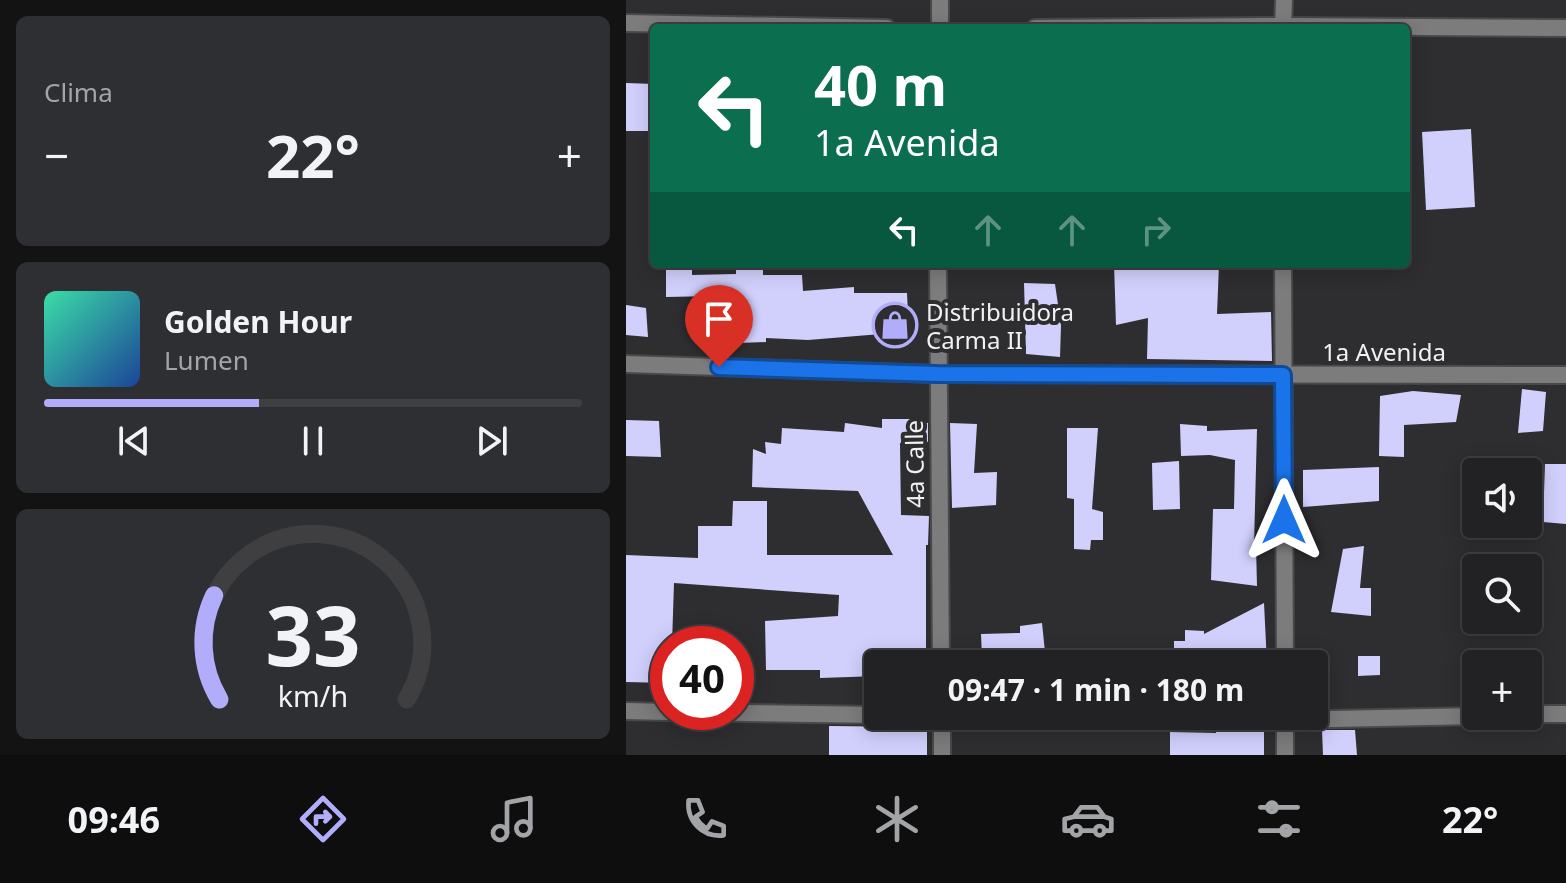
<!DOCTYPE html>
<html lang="es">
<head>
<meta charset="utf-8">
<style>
	body { margin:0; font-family:"Noto Sans",sans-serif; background:#2e2f32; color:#f1f3f6; height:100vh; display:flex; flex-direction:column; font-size:30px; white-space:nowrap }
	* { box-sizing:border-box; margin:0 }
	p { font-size:26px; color:#a2a4a7 }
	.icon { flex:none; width:44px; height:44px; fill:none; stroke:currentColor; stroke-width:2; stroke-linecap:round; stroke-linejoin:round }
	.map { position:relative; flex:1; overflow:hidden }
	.drawer { display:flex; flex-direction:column; gap:16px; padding:16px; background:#131314; width:626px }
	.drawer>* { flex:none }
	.hud { position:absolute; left:24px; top:24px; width:760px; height:244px; border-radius:8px; box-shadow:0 4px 20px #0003,0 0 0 2px #3f3f42; background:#0b6e4f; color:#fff; overflow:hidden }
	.tools { position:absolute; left:836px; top:458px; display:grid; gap:16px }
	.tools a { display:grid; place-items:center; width:80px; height:80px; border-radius:8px; background:#222225; box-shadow:0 4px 20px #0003,0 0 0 2px #3f3f42; font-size:40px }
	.speed { position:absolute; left:24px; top:626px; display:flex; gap:16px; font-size:40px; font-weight:700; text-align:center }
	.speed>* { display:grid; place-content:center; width:104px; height:104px; border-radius:50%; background:#222225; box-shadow:0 4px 20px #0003,0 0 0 2px #3f3f42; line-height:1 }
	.speed .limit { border:12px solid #d22; background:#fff; color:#111 }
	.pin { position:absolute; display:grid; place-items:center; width:68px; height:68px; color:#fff; margin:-82px -34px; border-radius:50% 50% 50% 0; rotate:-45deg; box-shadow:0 0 8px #0007 }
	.pin .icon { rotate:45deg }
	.me { position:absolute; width:88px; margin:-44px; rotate:0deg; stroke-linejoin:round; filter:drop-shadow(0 0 6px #0008) }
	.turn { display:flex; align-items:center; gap:28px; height:168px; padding:0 32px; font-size:36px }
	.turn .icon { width:104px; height:104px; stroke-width:2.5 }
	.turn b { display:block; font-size:56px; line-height:68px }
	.lanes { display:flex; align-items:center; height:76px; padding:0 32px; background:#0003; justify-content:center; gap:40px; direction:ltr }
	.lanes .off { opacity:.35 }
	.big { font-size:60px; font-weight:700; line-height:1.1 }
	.drawer .card { flex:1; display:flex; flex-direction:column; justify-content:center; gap:12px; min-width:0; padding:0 28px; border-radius:12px; background:#2e2f32 }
	.drawer .dial { align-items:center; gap:0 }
	.dial svg { height:208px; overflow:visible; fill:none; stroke:#3f3f42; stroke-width:7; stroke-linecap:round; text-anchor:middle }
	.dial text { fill:#f1f3f6; stroke:none }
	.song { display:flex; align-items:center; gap:24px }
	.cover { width:96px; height:96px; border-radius:12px; background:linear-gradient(135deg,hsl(160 70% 55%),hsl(220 70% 35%)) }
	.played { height:8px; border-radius:4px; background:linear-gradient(90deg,#b1adfa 40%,#3f3f42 40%) }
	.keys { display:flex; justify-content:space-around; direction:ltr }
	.heat { display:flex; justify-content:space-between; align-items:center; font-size:44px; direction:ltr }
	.trip { position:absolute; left:238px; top:650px; width:464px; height:80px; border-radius:8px; background:#222225; box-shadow:0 4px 20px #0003,0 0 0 2px #3f3f42; font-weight:700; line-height:80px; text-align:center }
	.tab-bar { display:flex; height:128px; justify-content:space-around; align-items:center; background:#0e0e0f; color:#a2a4a7 }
	.tab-bar .icon { width:56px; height:56px }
	.tab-bar .current { color:#b1adfa }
	.tab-bar b { font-size:36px; color:#f1f3f6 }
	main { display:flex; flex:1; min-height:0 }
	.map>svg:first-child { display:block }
	.building { fill:#d1d0fd }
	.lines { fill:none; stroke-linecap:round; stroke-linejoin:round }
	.minor-casing { stroke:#49494c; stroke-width:20 }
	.tertiary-casing { stroke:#49494c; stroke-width:20 }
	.minor { stroke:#7c7c7d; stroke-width:16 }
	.tertiary { stroke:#7c7c7d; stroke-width:16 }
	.route-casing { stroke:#114b97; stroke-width:20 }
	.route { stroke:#1a73e8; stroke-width:14 }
	.labels { text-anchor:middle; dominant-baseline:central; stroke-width:8; stroke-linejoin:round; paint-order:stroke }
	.poi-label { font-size:24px; fill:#f1f1f3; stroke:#2e2e31; text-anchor:start }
	.street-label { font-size:24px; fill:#f1f1f3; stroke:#2e2e31 }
</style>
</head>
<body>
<main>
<section class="drawer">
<div class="card"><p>Clima</p>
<div class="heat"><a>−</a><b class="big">22°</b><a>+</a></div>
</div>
<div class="card">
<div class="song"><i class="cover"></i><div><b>Golden Hour</b><p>Lumen</p></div></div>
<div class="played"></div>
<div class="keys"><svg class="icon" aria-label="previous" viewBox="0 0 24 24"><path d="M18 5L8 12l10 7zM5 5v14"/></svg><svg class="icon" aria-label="pause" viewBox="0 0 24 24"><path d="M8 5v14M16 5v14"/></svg><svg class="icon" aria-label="next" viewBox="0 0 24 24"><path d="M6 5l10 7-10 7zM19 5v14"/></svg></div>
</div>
<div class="card dial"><svg viewBox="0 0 100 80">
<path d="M14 69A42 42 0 1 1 86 69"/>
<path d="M14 69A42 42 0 0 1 12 29" stroke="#b1adfa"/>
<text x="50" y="56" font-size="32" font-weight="700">33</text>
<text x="50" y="72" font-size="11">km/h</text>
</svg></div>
</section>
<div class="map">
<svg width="940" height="755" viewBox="0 0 940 755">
	<rect width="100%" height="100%" fill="#2e2e31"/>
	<!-- building -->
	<g class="building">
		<path d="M0,83L28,84V131H0Z"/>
		<path d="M845,129L849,207L800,210L796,132Z"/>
		<path d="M110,264H137V275H176L177,291L228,287V293H281L283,336H255V334L182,340L140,338V342L113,343V334H89L88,296L40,297V266L66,265V275L110,274Z"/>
		<path d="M488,264H593L591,314L645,312L646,361L521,359L522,318L490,325Z"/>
		<path d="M398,283L429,284L435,325L434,357L400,354Z"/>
		<path d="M0,305L20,308L22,337L0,335Z"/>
		<path d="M896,389L920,392L917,431L892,433Z"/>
		<path d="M787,391L835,395L830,422L778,425V457L753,456L754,396Z"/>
		<path d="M256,419H294V422L302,423V442L274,443L275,515L303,516L302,545H300V664H252V676L194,678V670H140L139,621L212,616L213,595L48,583L46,644H42V683L0,682V555L72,558V526H106L107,501H141V555H267L232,491L126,487L127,449L140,454L139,442L155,444L156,428L218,432L219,423L256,428Z"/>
		<path d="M0,420L33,421L35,457L0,456Z"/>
		<path d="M324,423L351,424L348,473L371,472L370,505L326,508Z"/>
		<path d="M554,424L581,426V431L631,429L628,545L630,546L631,586L585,580L587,509H608L609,460L584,455L555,456Z"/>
		<path d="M441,428H472L466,509L477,512V540H465L464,550L448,549V499L441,498Z"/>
		<path d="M553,461L554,509L527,510L526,463Z"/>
		<path d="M919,464H940V524L917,522Z"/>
		<path d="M753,467V501L677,507V470Z"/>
		<path d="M738,546L734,588H745V616L705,612L717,549Z"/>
		<path d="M638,603L641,664H548V641H559V630L578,631V634Z"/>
		<path d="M416,623L419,652L356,658L355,634L394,633V626Z"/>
		<path d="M732,656H754V675L732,676Z"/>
		<path d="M203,726L301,727V755H203Z"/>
		<path d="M590,730L638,731V755H544V732L590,733Z"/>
		<path d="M696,730H729L731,755H697Z"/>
	</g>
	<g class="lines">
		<!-- minor casing -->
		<g class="minor-casing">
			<g id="minor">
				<path d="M0,23L261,28"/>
				<path d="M409,28L657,26L940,28"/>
				<path d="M0,364L311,374L940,375"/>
				<path d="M0,711L42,712"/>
				<path d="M47,712L252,715"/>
				<path d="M902,714H940"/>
				<path d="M323,716L659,720L850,716"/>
			</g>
		</g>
		<!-- tertiary casing -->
		<g class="tertiary-casing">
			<g id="tertiary">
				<path d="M314,0V28"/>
				<path d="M657,28L658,0"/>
				<path d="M312,264L315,664"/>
				<path d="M657,264L659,664"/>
				<path d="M316,755V716"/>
				<path d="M659,755V716"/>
			</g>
		</g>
		<!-- minor -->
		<use href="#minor" class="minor"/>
		<!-- tertiary -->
		<use href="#tertiary" class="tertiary"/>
	</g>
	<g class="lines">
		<!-- route casing -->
		<g class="route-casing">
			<path id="route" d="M93,367L311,374L657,375L658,520"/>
		</g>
		<!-- route -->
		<use href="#route" class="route"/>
	</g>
	<!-- icons -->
	<defs>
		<g id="shop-ring" transform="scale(2.3)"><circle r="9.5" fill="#2e2e31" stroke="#b1adfa" stroke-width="1.5"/><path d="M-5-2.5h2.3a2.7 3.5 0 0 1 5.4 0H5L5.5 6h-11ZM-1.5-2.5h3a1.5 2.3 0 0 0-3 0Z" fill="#b1adfa"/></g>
	</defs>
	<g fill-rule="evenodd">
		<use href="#shop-ring" x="269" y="325"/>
	</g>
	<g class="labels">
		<!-- poi labels -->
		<g class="poi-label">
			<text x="300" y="311">Distribuidora<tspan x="300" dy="28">Carma II</tspan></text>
		</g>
		<!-- street labels -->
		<g class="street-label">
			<text x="758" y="351">1a Avenida</text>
			<text transform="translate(288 464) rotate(-91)">4a Calle</text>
		</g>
	</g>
</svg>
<div class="tools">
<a><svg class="icon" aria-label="sound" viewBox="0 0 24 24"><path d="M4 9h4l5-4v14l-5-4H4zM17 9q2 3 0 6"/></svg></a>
<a><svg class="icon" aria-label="search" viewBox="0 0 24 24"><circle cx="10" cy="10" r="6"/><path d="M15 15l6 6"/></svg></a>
<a>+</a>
</div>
<div class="speed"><div class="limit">40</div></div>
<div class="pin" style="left:93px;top:367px;background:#d93025"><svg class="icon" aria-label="arrive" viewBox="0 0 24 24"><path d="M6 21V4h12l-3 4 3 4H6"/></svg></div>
<svg class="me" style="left:658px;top:520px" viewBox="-20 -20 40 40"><path d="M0-17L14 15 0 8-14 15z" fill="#1a73e8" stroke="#fff" stroke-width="4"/></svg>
<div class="trip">09:47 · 1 min · 180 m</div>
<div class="hud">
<div class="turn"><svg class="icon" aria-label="left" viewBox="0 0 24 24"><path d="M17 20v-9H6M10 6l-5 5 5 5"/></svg><div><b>40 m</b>1a Avenida</div></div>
<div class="lanes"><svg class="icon" aria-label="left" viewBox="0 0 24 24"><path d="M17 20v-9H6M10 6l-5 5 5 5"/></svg><svg class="icon off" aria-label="ahead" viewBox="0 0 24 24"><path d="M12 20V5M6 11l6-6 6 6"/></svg><svg class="icon off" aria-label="ahead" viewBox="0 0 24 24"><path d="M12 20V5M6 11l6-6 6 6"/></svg><svg class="icon off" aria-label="right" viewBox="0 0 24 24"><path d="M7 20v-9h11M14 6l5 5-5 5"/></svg></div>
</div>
</div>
</main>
<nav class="tab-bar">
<b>09:46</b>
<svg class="icon current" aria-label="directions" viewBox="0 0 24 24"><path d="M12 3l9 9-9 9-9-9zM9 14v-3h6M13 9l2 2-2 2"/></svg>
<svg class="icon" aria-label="music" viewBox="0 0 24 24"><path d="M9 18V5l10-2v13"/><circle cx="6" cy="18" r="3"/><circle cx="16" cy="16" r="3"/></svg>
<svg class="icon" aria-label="phone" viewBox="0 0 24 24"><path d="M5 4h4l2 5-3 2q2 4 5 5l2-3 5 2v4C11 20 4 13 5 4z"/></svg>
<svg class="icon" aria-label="climate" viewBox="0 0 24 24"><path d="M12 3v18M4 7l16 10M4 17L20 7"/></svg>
<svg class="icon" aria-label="car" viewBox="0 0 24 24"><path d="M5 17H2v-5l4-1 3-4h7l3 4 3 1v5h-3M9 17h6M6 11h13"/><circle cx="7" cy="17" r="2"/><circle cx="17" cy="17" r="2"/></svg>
<svg class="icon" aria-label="filters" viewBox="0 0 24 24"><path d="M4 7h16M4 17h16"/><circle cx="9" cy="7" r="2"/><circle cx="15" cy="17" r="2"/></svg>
<b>22°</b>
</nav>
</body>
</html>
